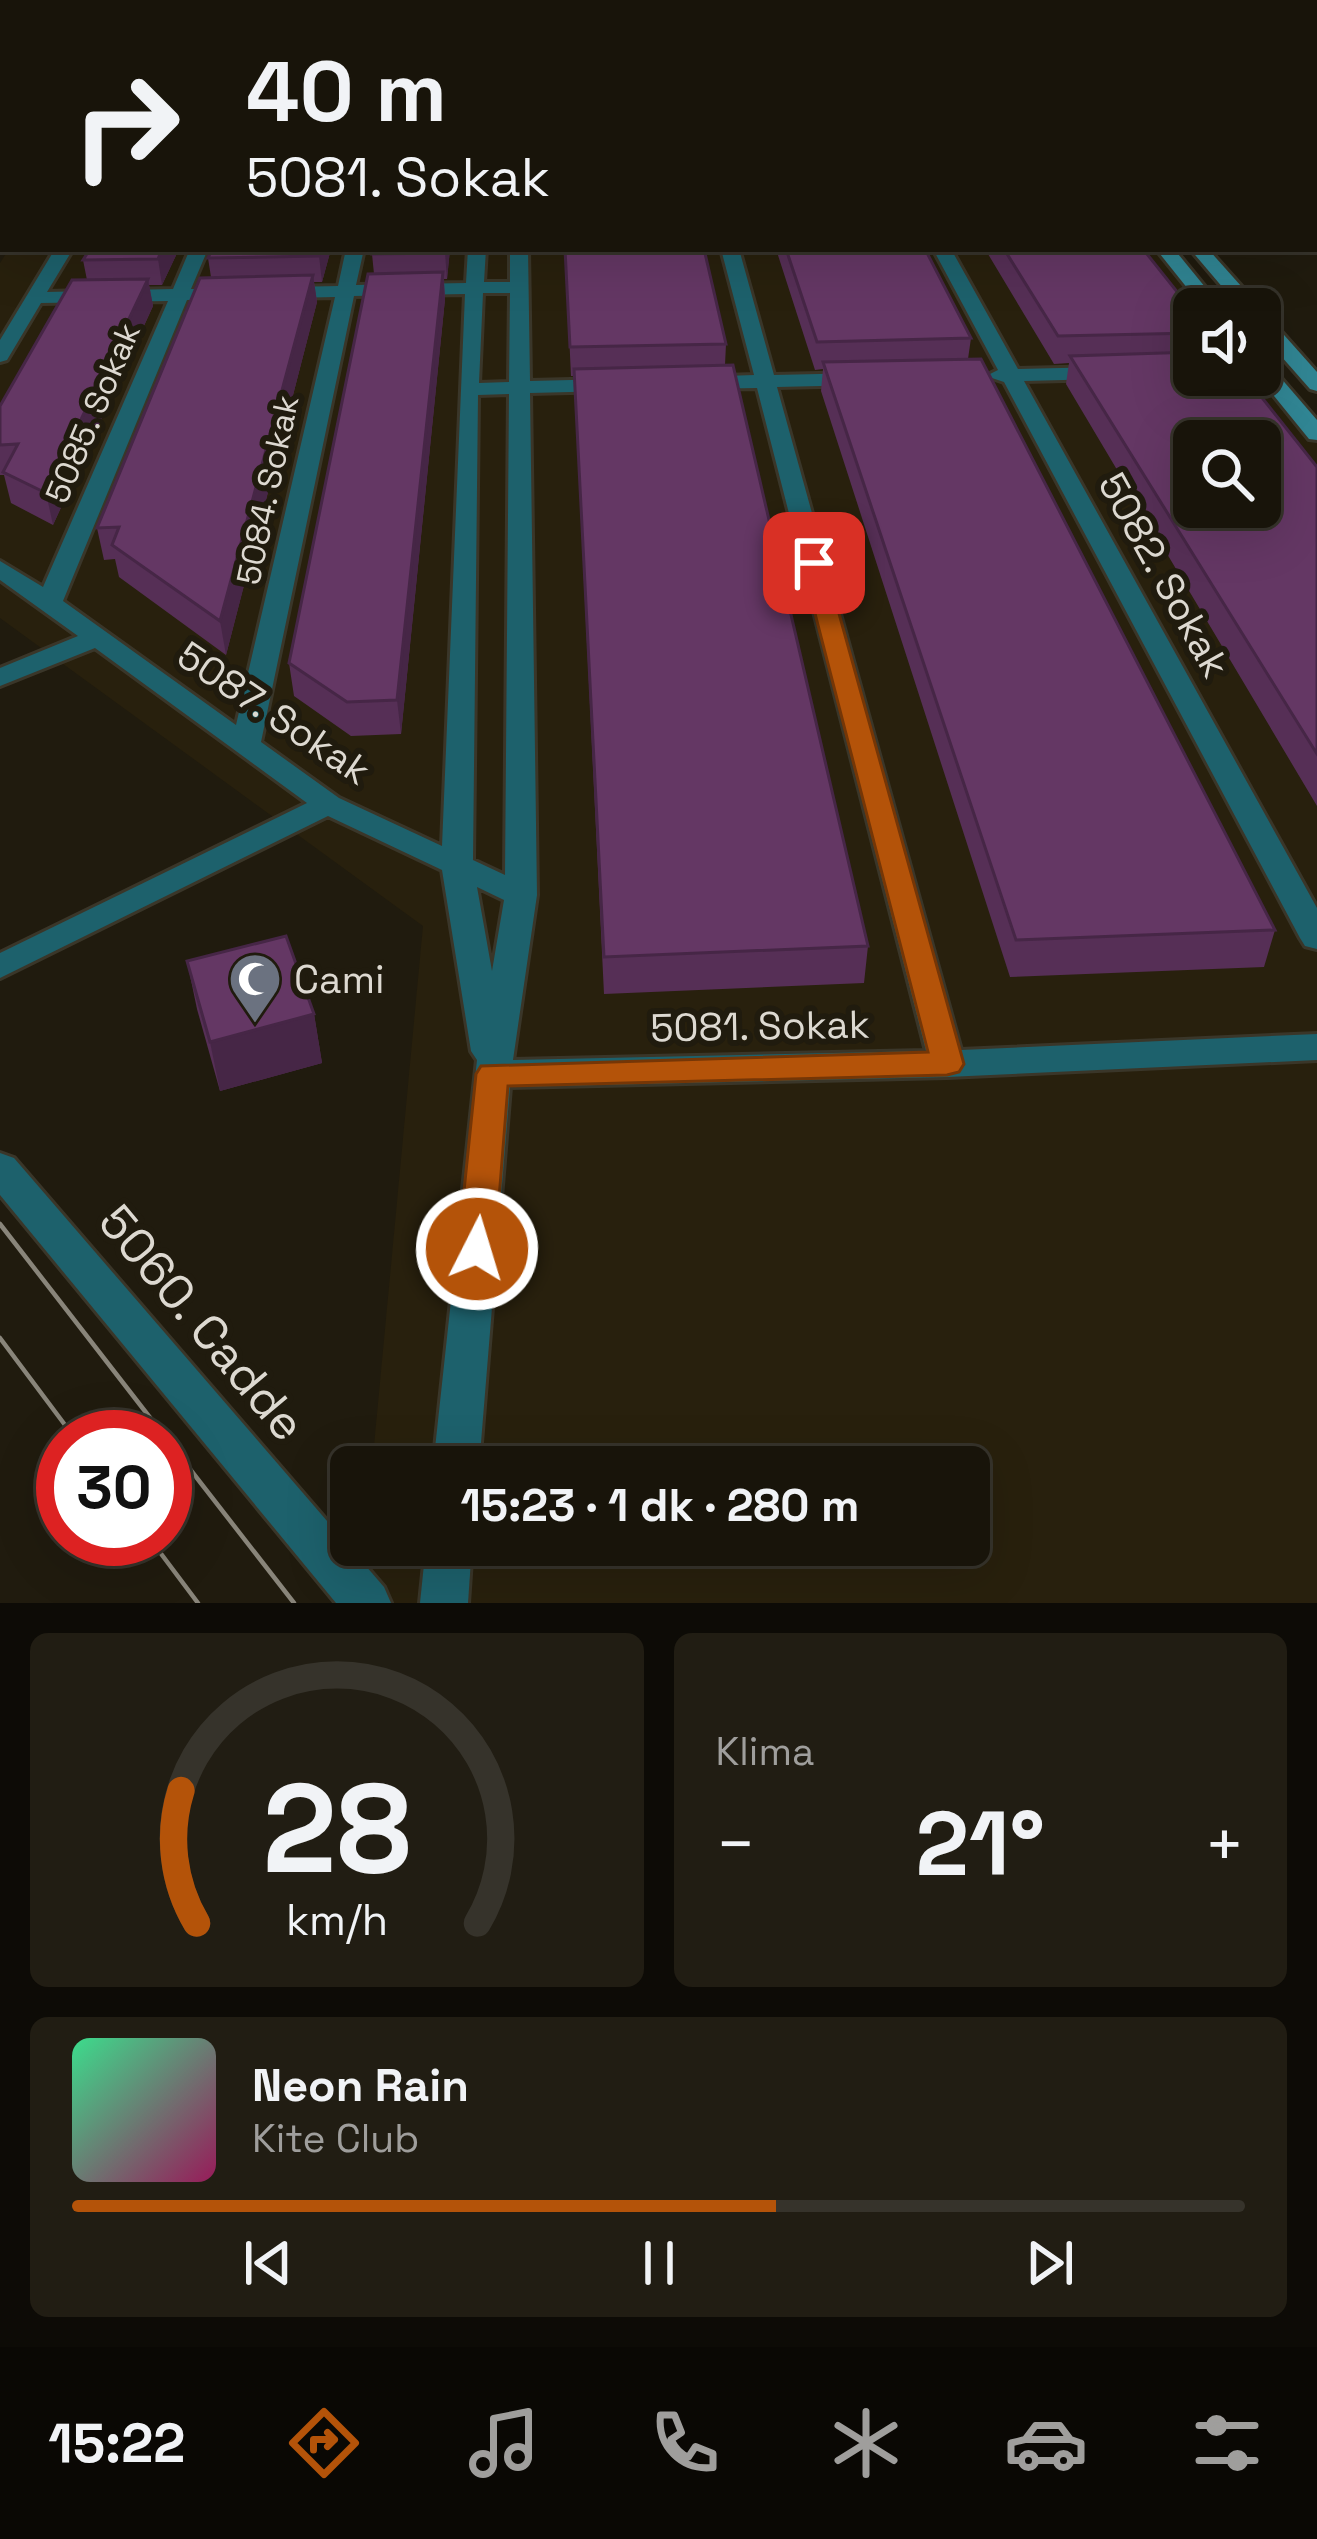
<!DOCTYPE html>
<html lang="tr">
<head>
<meta charset="utf-8">
<style>
	body { margin:0; font-family:"Space Grotesk",sans-serif; background:#211d13; color:#f1f3f6; height:100vh; display:flex; flex-direction:column; font-size:45px; white-space:nowrap }
	* { box-sizing:border-box; margin:0 }
	p { font-size:39px; color:#9f9e9c }
	.icon { flex:none; width:66px; height:66px; fill:none; stroke:currentColor; stroke-width:2; stroke-linecap:round; stroke-linejoin:round }
	.map { position:relative; height:1603px; overflow:hidden }
	.sheet { display:flex; flex-direction:column; gap:30px; padding:30px; background:#0d0b06; flex:1 }
	.sheet>* { flex:none }
	.banner { position:absolute; left:0px; top:0px; width:1317px; height:252px; box-shadow:0 12px 48px #0002,0 0 0 3px #36332b; background:#18140a; color:#f1f3f6; overflow:hidden }
	.tools { position:absolute; left:1173px; top:288px; display:grid; gap:24px }
	.tools a { display:grid; place-items:center; width:108px; height:108px; border-radius:18px; background:#18140a; box-shadow:0 12px 48px #0002,0 0 0 3px #36332b; font-size:60px }
	.speed { position:absolute; left:36px; top:1410px; display:flex; gap:24px; font-size:60px; font-weight:700; text-align:center }
	.speed>* { display:grid; place-content:center; width:156px; height:156px; border-radius:50%; background:#18140a; box-shadow:0 12px 48px #0002,0 0 0 3px #36332b; line-height:1 }
	.speed .limit { border:18px solid #d22; background:#fff; color:#111 }
	.pin { position:absolute; display:grid; place-items:center; width:102px; height:102px; color:#fff; margin:-51px; border-radius:24px; box-shadow:0 6px 18px #0006 }
	.me { position:absolute; width:132px; margin:-66px; rotate:5deg; stroke-linejoin:round; filter:drop-shadow(0 0 9px #0008) }
	.turn { display:flex; align-items:center; gap:42px; height:252px; padding:0 48px; font-size:54px }
	.turn .icon { width:156px; height:156px; stroke-width:2.5 }
	.turn b { display:block; font-size:84px; line-height:102px }
	.big { font-size:90px; font-weight:700; line-height:1.1 }
	.sheet .tile { flex:1; display:flex; flex-direction:column; justify-content:center; gap:18px; min-width:0; padding:0 42px; border-radius:18px; background:#211d13 }
	.sheet .dial { align-items:center; gap:0 }
	.dial svg { height:312px; overflow:visible; fill:none; stroke:#36332b; stroke-width:7; stroke-linecap:round; text-anchor:middle }
	.dial text { fill:#f1f3f6; stroke:none }
	.song { display:flex; align-items:center; gap:36px }
	.cover { width:144px; height:144px; border-radius:18px; background:linear-gradient(135deg,hsl(150 70% 55%),hsl(330 70% 35%)) }
	.played { height:12px; border-radius:6px; background:linear-gradient(90deg,#b45309 60%,#36332b 60%) }
	.keys { display:flex; justify-content:space-around; direction:ltr }
	.heat { display:flex; justify-content:space-between; align-items:center; font-size:66px; direction:ltr }
	.sheet .tiles { flex:1; display:grid; gap:30px; grid-template-columns:1fr 1fr }
	.tile:last-child { grid-column:span 2 }
	.trip { position:absolute; left:330px; top:1446px; width:660px; height:120px; border-radius:18px; background:#18140a; box-shadow:0 12px 48px #0002,0 0 0 3px #36332b; font-weight:700; line-height:120px; text-align:center }
	.tab-bar { display:flex; height:192px; justify-content:space-around; align-items:center; background:#0a0804; color:#9f9e9c }
	.tab-bar .icon { width:84px; height:84px }
	.tab-bar .on { color:#b45309 }
	.tab-bar b { font-size:54px; color:#f1f3f6 }
	.map>svg:first-child { display:block }
	.built { fill:#28200d; fill-rule:evenodd }
	.lines { fill:none; stroke-linecap:round; stroke-linejoin:round }
	.lane-casing { stroke:#3a3629; stroke-width:6 }
	.street-casing { stroke:#3a3629; stroke-width:6 }
	.secondary-casing { stroke:#3a3629; stroke-width:6 }
	.lane { fill:#1d616c; fill-rule:evenodd }
	.street { fill:#1d616c; fill-rule:evenodd }
	.secondary { fill:#318694; fill-rule:evenodd }
	.tram { stroke:#89857a; stroke-width:4.5 }
	.wall { fill:#562f56 }
	.shaded-wall { fill:#462646 }
	.building { fill:#643764; stroke:#462646; stroke-width:3; fill-rule:evenodd }
	.route { fill:#b45309; stroke:#753606; stroke-width:3 }
	.labels { text-anchor:middle; dominant-baseline:central; stroke-width:12; stroke-linejoin:round; paint-order:stroke }
	.far-street-label { font-size:33px; fill:#ddd9d1; stroke:#201b0e }
	.street-label { font-size:39px; fill:#ddd9d1; stroke:#201b0e }
	.poi-label { font-size:39px; fill:#ddd9d1; stroke:#201b0e; text-anchor:start }
	.near-street-label { font-size:48px; fill:#ddd9d1; stroke:#201b0e }
</style>
</head>
<body>
<div class="map">
<svg width="1317" height="1603" viewBox="0 0 1317 1603">
	<rect width="100%" height="100%" fill="#201b0e"/>
	<!-- built -->
	<path class="built" d="M9,249H1159L1209,309H1194V375H1260L1317,439V1603H359L364,1545H969V1467H372L423,926L0,618V263ZM1194,441H1260V507H1194Z"/>
	<g class="lines">
		<!-- lane casing -->
		<g class="lane-casing">
			<path id="lane" d="M785,0H850L847,2Z"/>
		</g>
		<!-- street casing -->
		<g class="street-casing">
			<g id="street">
				<path d="M480,0H534L538,3H484Z"/>
				<path d="M591,0H604L589,3Z"/>
				<path d="M1219,0H1295L1299,3H1223Z"/>
				<path d="M1314,97H1317L1315,105H1314Z"/>
				<rect x="0" y="118" width="3" height="8"/>
				<path d="M3,141V151L0,152V142Z"/>
				<path d="M55,249H73L47,292L173,289L190,249H208L191,289L338,286L346,249H364L356,285L466,283L468,249H486L484,282H510V249H528L530,381L612,379L622,385L612,391L530,393L537,895L513,1060L926,1051L757,388L696,389L686,383L696,377L754,375L721,249H739L774,375L864,373L874,379L864,385L777,387L961,1050L1317,1034V1060L947,1077L510,1087L479,1467H433L477,1060L471,1051L442,870L328,816L0,978V953L307,803L95,648L0,686V668L78,636L0,580V561L43,587L168,301L41,303L7,360L0,362V340ZM483,293H510L509,382L479,383ZM465,294L442,846L339,798L261,742L354,296ZM335,297L236,725L63,601L187,300ZM509,394L505,875L473,860L478,395ZM477,887L504,900L492,971Z"/>
				<path d="M933,249H951L1018,369L1104,367L1114,373L1104,379L1024,381L1317,908V949L1305,946L1300,938L1004,382L986,376L998,370Z"/>
				<path d="M0,1153L14,1158L384,1587L391,1603H336L0,1195Z"/>
				<path d="M426,1545H472L468,1603H420Z"/>
			</g>
		</g>
		<!-- secondary casing -->
		<g class="secondary-casing">
			<g id="secondary">
				<path d="M0,0H12L0,7Z"/>
				<path d="M975,0H987L989,3H977Z"/>
				<path d="M1156,249H1174L1223,309H1204Z"/>
				<path d="M1190,249H1208L1258,305L1260,309V310L1241,309Z"/>
				<path d="M1260,314L1267,316L1317,372V391L1310,389L1260,332Z"/>
				<path d="M1260,360L1267,362L1317,420V440L1309,439L1257,375Z"/>
			</g>
		</g>
		<!-- lane -->
		<use href="#lane" class="lane"/>
		<!-- street -->
		<use href="#street" class="street"/>
		<!-- secondary -->
		<use href="#secondary" class="secondary"/>
		<!-- tram -->
		<g class="tram">
			<path d="M0,1224L165,1437"/>
			<path d="M0,1338L74,1437"/>
			<path d="M165,1437L294,1603"/>
			<path d="M150,1539L198,1603"/>
		</g>
	</g>
	<!-- wall -->
	<g class="wall">
		<path d="M90,249H179L162,285H149L153,306L53,525L11,503L4,475H0V406L87,280L83,260Z"/>
		<path d="M212,249H331L322,282H314L317,302L226,655L119,577L115,559L104,560L97,528L211,277L208,258Z"/>
		<path d="M450,249L447,279H444L445,299L401,734L351,736L294,696L289,663L374,274L372,254Z"/>
		<path d="M565,249L726,344L725,365L868,946L864,983L604,994L574,376H571Z"/>
		<path d="M776,249H925L971,338L968,359L1275,930L1264,967L1010,977L821,391L823,369L815,370Z"/>
		<path d="M985,249H1143L1194,313V375L1317,467V806L1066,384L1069,363L1054,364Z"/>
		<path d="M187,961L314,1014L322,1063L220,1091L197,1009Z"/>
	</g>
	<!-- shaded-wall -->
	<g class="shaded-wall">
		<path d="M162,249H179L162,285L158,259Z"/>
		<path d="M321,249H331L322,282L319,256Z"/>
		<path d="M445,249H450L447,279L445,253Z"/>
		<path d="M443,272L445,299L401,734L397,700Z"/>
		<path d="M313,275L317,302L226,655L220,621Z"/>
		<path d="M148,279L153,306L53,525L46,493Z"/>
		<path d="M314,1014L322,1063L220,1091L210,1042Z"/>
	</g>
	<!-- building -->
	<g class="building">
		<path d="M617,0H682L681,3H615Z"/>
		<path d="M90,249H162L158,259L83,260Z"/>
		<path d="M212,249H321L319,256L208,258Z"/>
		<path d="M373,249H445V253L372,254Z"/>
		<path d="M565,249H704L726,344L570,347Z"/>
		<path d="M786,249H925L971,338L817,342Z"/>
		<path d="M1004,249H1143L1194,313V333L1058,336Z"/>
		<path d="M443,272L397,700L347,702L289,663L368,274Z"/>
		<path d="M313,275L220,621L112,545L119,527L97,528L200,278Z"/>
		<path d="M148,279L46,493L3,472L18,444L0,445V406L72,280Z"/>
		<path d="M1194,352V375H1244L1317,467V754L1070,356ZM1194,441H1260V507H1194Z"/>
		<path d="M981,359L1275,930L1016,940L823,362Z"/>
		<path d="M733,365L868,946L604,957L574,369Z"/>
		<path d="M286,936L314,1014L210,1042L187,961Z"/>
	</g>
	<!-- route -->
	<path class="route" d="M814,557L825,563L964,1064L959,1072L947,1075L508,1086L495,1249L490,1259L477,1264L464,1259L458,1249L476,1074L481,1066L928,1052L802,563Z"/>
	<!-- icons -->
	<defs>
		<g id="mosque-pin" transform="scale(2.7)"><path d="M0 17L-7.5 6A9.5 9.5 0 1 1 7.5 6Z" fill="#6b7280" stroke="#201b0e"/><path d="M3.5-4.9A6 6 0 1 0 3.5 4.9A5 5 0 1 1 3.5-4.9Z" fill="#fff"/></g>
	</defs>
	<g fill-rule="evenodd">
		<use href="#mosque-pin" x="255" y="979"/>
	</g>
	<g class="labels">
		<!-- far-street labels -->
		<g class="far-street-label">
			<text transform="translate(93 413) rotate(-67)">5085. Sokak</text>
			<text transform="translate(268 490) rotate(-78)">5084. Sokak</text>
		</g>
		<!-- street labels -->
		<g class="street-label">
			<text transform="translate(1164 575) rotate(61)">5082. Sokak</text>
			<text transform="translate(274 713) rotate(34)">5087. Sokak</text>
			<text transform="translate(760 1026) rotate(-1)">5081. Sokak</text>
		</g>
		<!-- poi labels -->
		<g class="poi-label">
			<text x="294" y="979">Cami</text>
		</g>
		<!-- near-street labels -->
		<g class="near-street-label">
			<text transform="translate(202 1323) rotate(50)">5060. Cadde</text>
		</g>
	</g>
</svg>
<div class="tools">
<a><svg class="icon" aria-label="sound" viewBox="0 0 24 24"><path d="M4 9h4l5-4v14l-5-4H4zM17 9q2 3 0 6"/></svg></a>
<a><svg class="icon" aria-label="search" viewBox="0 0 24 24"><circle cx="10" cy="10" r="6"/><path d="M15 15l6 6"/></svg></a>
</div>
<div class="speed"><div class="limit">30</div></div>
<div class="pin" style="left:814px;top:563px;background:#d93025"><svg class="icon" aria-label="arrive" viewBox="0 0 24 24"><path d="M6 21V4h12l-3 4 3 4H6"/></svg></div>
<svg class="me" style="left:477px;top:1249px" viewBox="-20 -20 40 40"><circle r="17" fill="#b45309" stroke="#fff" stroke-width="3"/><path d="M0-11L8 9 0 5-8 9z" fill="#fff"/></svg>
<div class="trip">15:23 · 1 dk · 280 m</div>
<div class="banner">
<div class="turn"><svg class="icon" aria-label="right" viewBox="0 0 24 24"><path d="M7 20v-9h11M14 6l5 5-5 5"/></svg><div><b>40 m</b>5081. Sokak</div></div>
</div>
</div>
<section class="sheet">
<div class="tiles">
<div class="tile dial"><svg viewBox="0 0 100 80">
<path d="M14 69A42 42 0 1 1 86 69"/>
<path d="M14 69A42 42 0 0 1 10 35" stroke="#b45309"/>
<text x="50" y="56" font-size="32" font-weight="700">28</text>
<text x="50" y="72" font-size="11">km/h</text>
</svg></div>
<div class="tile"><p>Klima</p>
<div class="heat"><a>−</a><b class="big">21°</b><a>+</a></div>
</div>
<div class="tile">
<div class="song"><i class="cover"></i><div><b>Neon Rain</b><p>Kite Club</p></div></div>
<div class="played"></div>
<div class="keys"><svg class="icon" aria-label="previous" viewBox="0 0 24 24"><path d="M18 5L8 12l10 7zM5 5v14"/></svg><svg class="icon" aria-label="pause" viewBox="0 0 24 24"><path d="M8 5v14M16 5v14"/></svg><svg class="icon" aria-label="next" viewBox="0 0 24 24"><path d="M6 5l10 7-10 7zM19 5v14"/></svg></div>
</div>
</div>
</section>
<nav class="tab-bar">
<b>15:22</b>
<svg class="icon on" aria-label="directions" viewBox="0 0 24 24"><path d="M12 3l9 9-9 9-9-9zM9 14v-3h6M13 9l2 2-2 2"/></svg>
<svg class="icon" aria-label="music" viewBox="0 0 24 24"><path d="M9 18V5l10-2v13"/><circle cx="6" cy="18" r="3"/><circle cx="16" cy="16" r="3"/></svg>
<svg class="icon" aria-label="phone" viewBox="0 0 24 24"><path d="M5 4h4l2 5-3 2q2 4 5 5l2-3 5 2v4C11 20 4 13 5 4z"/></svg>
<svg class="icon" aria-label="climate" viewBox="0 0 24 24"><path d="M12 3v18M4 7l16 10M4 17L20 7"/></svg>
<svg class="icon" aria-label="car" viewBox="0 0 24 24"><path d="M5 17H2v-5l4-1 3-4h7l3 4 3 1v5h-3M9 17h6M6 11h13"/><circle cx="7" cy="17" r="2"/><circle cx="17" cy="17" r="2"/></svg>
<svg class="icon" aria-label="filters" viewBox="0 0 24 24"><path d="M4 7h16M4 17h16"/><circle cx="9" cy="7" r="2"/><circle cx="15" cy="17" r="2"/></svg>
</nav>
</body>
</html>
